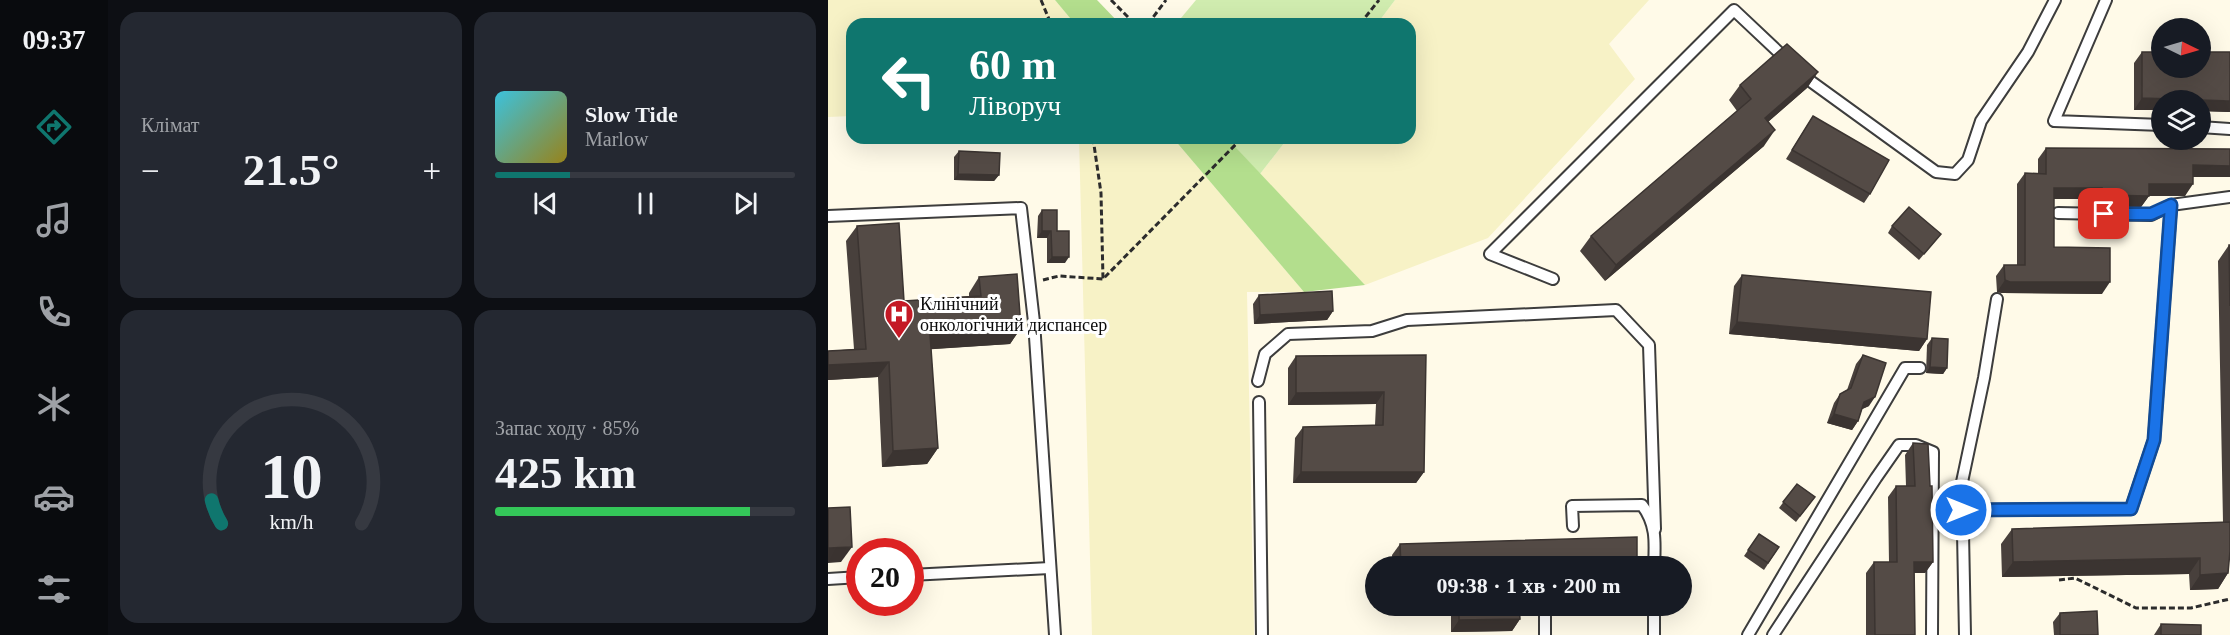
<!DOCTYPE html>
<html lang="uk">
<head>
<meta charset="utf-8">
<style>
	body { margin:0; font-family:"Times New Roman",serif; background:#242831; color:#f1f3f6; height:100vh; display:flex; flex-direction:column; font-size:22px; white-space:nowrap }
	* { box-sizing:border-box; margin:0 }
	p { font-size:20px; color:#9ea1a6 }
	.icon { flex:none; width:33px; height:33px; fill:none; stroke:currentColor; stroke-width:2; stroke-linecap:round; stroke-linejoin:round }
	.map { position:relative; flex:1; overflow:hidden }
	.side { display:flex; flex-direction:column; gap:12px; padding:12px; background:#0d0f14; width:720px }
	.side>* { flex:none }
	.hud { position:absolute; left:18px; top:18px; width:570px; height:126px; border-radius:18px; box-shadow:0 6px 24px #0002; background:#0f766e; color:#fff; overflow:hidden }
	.needle { width:39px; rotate:95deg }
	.tools { position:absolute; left:1323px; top:18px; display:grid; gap:12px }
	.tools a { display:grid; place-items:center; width:60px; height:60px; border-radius:50%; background:#171b24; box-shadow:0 6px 24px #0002; font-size:30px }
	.speed { position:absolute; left:18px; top:538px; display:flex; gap:12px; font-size:30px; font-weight:700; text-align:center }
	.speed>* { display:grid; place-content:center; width:78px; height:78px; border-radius:50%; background:#171b24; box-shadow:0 6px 24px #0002; line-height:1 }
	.speed .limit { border:9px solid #d22; background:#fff; color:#111 }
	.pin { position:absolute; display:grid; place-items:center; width:51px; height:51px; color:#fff; margin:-26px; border-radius:12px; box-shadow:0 3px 9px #0006 }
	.me { position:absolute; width:66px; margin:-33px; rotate:90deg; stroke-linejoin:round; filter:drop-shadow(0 0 4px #0008) }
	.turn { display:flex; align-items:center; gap:21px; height:126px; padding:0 24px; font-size:27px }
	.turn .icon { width:78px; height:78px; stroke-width:2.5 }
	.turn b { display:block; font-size:42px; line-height:51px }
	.big { font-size:45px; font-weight:800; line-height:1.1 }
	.side .card { flex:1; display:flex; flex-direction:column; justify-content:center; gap:9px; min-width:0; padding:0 21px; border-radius:18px; background:#242831 }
	.side .dial { align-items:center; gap:0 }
	.dial svg { height:156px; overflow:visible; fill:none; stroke:#363941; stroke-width:7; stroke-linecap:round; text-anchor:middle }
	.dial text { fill:#f1f3f6; stroke:none }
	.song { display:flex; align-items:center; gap:18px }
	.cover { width:72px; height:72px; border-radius:9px; background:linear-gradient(135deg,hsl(190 70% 55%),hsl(50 70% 35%)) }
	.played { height:6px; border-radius:3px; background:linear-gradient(90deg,#0f766e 25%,#363941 25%) }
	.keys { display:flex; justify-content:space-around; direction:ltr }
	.heat { display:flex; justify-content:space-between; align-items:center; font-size:33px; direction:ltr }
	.charge { height:9px; border-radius:4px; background:linear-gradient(90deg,#34c759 85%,#363941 0) }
	.side .tiles { flex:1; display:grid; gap:12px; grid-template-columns:repeat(2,1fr) }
	.trip { position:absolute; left:537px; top:556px; width:327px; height:60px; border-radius:30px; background:#171b24; box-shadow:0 6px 24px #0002; font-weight:800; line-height:60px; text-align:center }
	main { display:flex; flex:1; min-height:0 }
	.dock { display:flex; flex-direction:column; width:108px; justify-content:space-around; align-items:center; background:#090b0e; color:#9ea1a6 }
	.dock .icon { width:42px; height:42px }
	.dock .active { color:#0f766e }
	.dock b { font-size:27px; color:#f1f3f6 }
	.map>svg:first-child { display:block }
	.farmland { fill:#f7f2c6 }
	.green { fill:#d0ecaf }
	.forest { fill:#b3de8d }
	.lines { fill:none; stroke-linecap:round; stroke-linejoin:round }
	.service-casing { stroke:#3d3d3d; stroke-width:14 }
	.path { stroke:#2c2c2c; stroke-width:3; stroke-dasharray:6 3; stroke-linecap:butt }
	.service { stroke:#fff; stroke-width:10 }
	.wall { fill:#48403c }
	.shaded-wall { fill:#3b3431 }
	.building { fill:#544b46; stroke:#3b3431; stroke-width:1.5 }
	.route-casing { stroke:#114b97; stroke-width:15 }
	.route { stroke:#1a73e8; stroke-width:10 }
	.labels { text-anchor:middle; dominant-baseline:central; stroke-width:6; stroke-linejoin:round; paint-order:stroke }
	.poi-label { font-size:18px; fill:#0a0a0a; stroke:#fff; text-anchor:start }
</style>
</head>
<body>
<main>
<nav class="dock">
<b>09:37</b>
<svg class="icon active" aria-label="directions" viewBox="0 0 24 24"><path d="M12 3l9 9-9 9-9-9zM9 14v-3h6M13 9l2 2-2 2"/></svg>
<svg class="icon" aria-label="music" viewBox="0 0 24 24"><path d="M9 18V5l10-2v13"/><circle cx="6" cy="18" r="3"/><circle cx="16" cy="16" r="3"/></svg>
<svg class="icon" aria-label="phone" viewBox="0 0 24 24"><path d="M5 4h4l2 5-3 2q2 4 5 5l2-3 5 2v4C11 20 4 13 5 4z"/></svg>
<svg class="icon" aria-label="climate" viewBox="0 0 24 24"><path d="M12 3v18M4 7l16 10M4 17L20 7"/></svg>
<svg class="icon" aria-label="car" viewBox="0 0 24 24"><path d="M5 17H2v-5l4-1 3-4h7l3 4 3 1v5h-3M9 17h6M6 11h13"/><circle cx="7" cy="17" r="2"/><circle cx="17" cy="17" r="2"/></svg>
<svg class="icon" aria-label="filters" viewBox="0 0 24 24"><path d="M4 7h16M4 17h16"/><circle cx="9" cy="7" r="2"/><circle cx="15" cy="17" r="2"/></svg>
</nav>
<section class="side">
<div class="tiles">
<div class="card"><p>Клімат</p>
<div class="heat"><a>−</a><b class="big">21.5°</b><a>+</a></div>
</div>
<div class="card">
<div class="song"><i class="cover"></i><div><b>Slow Tide</b><p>Marlow</p></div></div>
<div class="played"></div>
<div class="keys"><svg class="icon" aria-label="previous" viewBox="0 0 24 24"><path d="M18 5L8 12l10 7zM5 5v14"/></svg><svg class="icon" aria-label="pause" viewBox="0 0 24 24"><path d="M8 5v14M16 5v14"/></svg><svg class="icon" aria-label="next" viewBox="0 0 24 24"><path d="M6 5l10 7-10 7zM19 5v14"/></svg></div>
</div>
<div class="card dial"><svg viewBox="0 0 100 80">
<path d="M14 69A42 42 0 1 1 86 69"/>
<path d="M14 69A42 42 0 0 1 9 57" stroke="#0f766e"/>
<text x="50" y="56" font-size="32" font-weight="700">10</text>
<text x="50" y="72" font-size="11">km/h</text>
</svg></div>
<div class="card"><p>Запас ходу · 85%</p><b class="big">425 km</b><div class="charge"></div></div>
</div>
</section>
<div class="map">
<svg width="1402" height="635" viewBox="0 0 1402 635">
	<rect width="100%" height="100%" fill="#fffae8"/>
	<!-- farmland -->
	<g class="farmland">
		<path d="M0,0H227L247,24H24V116L0,117Z"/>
		<path d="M567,0H821L781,44L807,79L660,238L537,285L432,174L460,138H582V24H549Z"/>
		<path d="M251,138H345L476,292H419L426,635H264Z"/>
	</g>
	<!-- green -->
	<g class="green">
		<path d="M368,0H567L549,24H348Z"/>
		<path d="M399,138H460L432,174Z"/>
	</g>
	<!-- forest -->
	<g class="forest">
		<path d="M227,0H269L292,24H247Z"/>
		<path d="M345,138H399L537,285L476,292Z"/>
	</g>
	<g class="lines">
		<!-- service casing -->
		<g class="service-casing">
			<g id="service">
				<path d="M1278,0L1226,121L1334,125"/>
				<path d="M974,75L1108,172L1127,174L1140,160L1153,121L1200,52L1227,0"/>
				<path d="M1372,127L1402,129"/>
				<path d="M1230,213L1323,215L1343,205L1402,197"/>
				<path d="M0,216L193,208L206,322L227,635"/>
				<path d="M725,279L662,254L906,10L961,62"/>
				<path d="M430,381L437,354L460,334L544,331L579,320L788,310L821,345L827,529"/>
				<path d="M431,402L434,635"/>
				<path d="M1133,510L1303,509L1326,440L1343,205"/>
				<path d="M745,526L744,506L814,505C829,525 827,543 826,567"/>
				<path d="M82,575L222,568"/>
				<path d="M0,579L32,577"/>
				<path d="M717,606V635"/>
				<path d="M826,635V606"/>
				<path d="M920,635L1077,368H1092"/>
				<path d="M945,635L1048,478L1071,445H1088L1105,452L1104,635"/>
				<path d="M1137,635L1134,482L1156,378L1169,299"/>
			</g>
		</g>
		<!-- path -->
		<g class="path">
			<path d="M213,0L223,24"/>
			<path d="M283,0L307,24"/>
			<path d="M320,24L338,0"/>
			<path d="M532,24L551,0"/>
			<path d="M265,138L273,193L275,279"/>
			<path d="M215,280L231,276L275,279L414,138"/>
			<path d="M1231,580L1247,578L1308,608H1363L1402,599"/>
		</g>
		<!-- service -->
		<use href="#service" class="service"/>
	</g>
	<!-- wall -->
	<g class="wall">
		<path d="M1314,52L1402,112L1372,111V100H1334V110H1306V63Z"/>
		<path d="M990,72L979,88L940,122L936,146L777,281L752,251L763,236L909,111L901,100L912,85Z"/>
		<path d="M985,116L1042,194L1036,203L958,159Z"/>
		<path d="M1218,148L1402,149V177H1365L1357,196H1321L1313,207L1265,206L1266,199H1226V247L1274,294L1174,293L1169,292L1168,276L1176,265H1189V184L1197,173L1210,174V159Z"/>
		<path d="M131,151L171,175L166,181L126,180V157Z"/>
		<path d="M214,210L229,231L237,263H219V238H209L210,216Z"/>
		<path d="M29,226L76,301L141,296V293L151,277L193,328L182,344L103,349L110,448L99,464L54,467L50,377L0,380V351L26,349L18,241Z"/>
		<path d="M1064,226L1108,240L1091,260L1060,233Z"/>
		<path d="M1401,245H1402V552L1400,573L1390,589L1362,590L1361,574L1174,577L1173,544L1184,529L1395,522L1390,261Z"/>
		<path d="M914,275L1099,339L1091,351L901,334L906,286Z"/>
		<path d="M431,295L505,311L499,320L426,324L425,304Z"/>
		<path d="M1104,338L1119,368L1115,374L1098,373L1099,345Z"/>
		<path d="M598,355L596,472L588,483H465L467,438L475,427L547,425L548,404L460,405V368L468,356Z"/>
		<path d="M1035,355L1041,406L1034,409L1030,421L1024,430L999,423L1006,403L1012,394L1019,390L1028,364Z"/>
		<path d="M1085,443L1105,562L1097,573H1086L1087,635H1038V573L1046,562H1061L1060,497L1068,486H1078L1077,455Z"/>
		<path d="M969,484L987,497L968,522L951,508Z"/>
		<path d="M931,534L951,547L936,570L916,556Z"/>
		<path d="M572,544L809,567H565L564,555Z"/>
		<path d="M623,606H691L692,619L684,631L623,632Z"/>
		<path d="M1232,613L1270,635H1226L1225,622Z"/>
		<path d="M1333,624L1373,635H1326Z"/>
	</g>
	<!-- shaded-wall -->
	<g class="shaded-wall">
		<path d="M990,72L979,88L926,134L937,118Z"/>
		<path d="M1314,98L1402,101V112L1372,111V100H1334V110H1306Z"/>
		<path d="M947,130L936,146L777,281L788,265Z"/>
		<path d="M1365,165L1402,166V177H1357Z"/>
		<path d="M130,174L171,175L166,181L126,180Z"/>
		<path d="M1321,184H1365L1357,196H1315H1321L1313,207L1265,206L1273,195Z"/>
		<path d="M1226,188H1274L1266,199H1218Z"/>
		<path d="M214,231H223L219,238H209Z"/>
		<path d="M224,257H241L237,263H219Z"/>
		<path d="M1177,280L1282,282L1274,294L1174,293L1169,292Z"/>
		<path d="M505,311L499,320L426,324L432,315Z"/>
		<path d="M909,322L1099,339L1091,351L901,334Z"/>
		<path d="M193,328L182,344L92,350L102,334Z"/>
		<path d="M61,362L50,377L0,380V365Z"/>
		<path d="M1102,367L1119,368L1115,374L1098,373Z"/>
		<path d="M556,392L548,404L460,405L468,393Z"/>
		<path d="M1047,397L1041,406L1030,411L1036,402Z"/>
		<path d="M1006,414L1030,421L1024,430L999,423Z"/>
		<path d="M110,448L99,464L54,467L65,451Z"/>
		<path d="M473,472H596L588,483H465Z"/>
		<path d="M24,547L13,562L0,563V548Z"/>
		<path d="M1372,558L1361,574L1174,577L1185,562Z"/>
		<path d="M1086,562H1105L1097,573H1078Z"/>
		<path d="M1400,573L1390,589L1362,590L1372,575Z"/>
		<path d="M692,619L684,631L623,632L631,620Z"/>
	</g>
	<!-- building -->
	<g class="building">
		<path d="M959,44L990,72L937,118L947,130L788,265L763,236L923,99L912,85Z"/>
		<path d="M1314,52H1334V68H1372V52H1402V101L1314,98Z"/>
		<path d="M985,116L1061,160L1042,194L964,150Z"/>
		<path d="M1218,148L1402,149V166L1365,165V184H1321V196L1273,195L1274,188H1226V247L1282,248V282H1182L1177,280L1176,265H1197V173L1218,174Z"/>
		<path d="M131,151L172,153L171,175L130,174Z"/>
		<path d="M1081,207L1113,234L1096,254L1064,226Z"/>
		<path d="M214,210H229V231H241V257H224L223,231H214Z"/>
		<path d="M71,223L76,301L153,296L151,277L189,274L193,328L102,334L110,448L65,451L61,362L0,365V351L38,349L29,226Z"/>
		<path d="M1401,245H1402V306Z"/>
		<path d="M914,275L1103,292L1099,339L909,322Z"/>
		<path d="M504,291L505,311L432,315L431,295Z"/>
		<path d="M1104,338L1120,339L1119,368L1102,367Z"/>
		<path d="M598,355L596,472H473L475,427L555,425L556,392L468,393V356Z"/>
		<path d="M1035,355L1058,363L1047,397L1036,402L1030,421L1006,414L1012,394L1023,388Z"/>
		<path d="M1085,443L1100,444L1102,486H1104L1105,562H1086L1087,635H1047L1046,562H1069L1068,486H1087Z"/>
		<path d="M969,484L987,497L972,516L955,502Z"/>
		<path d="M22,507L24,547L0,548V508Z"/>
		<path d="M1402,522V551L1400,573L1372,575V558L1185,562L1184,529Z"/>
		<path d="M931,534L951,547L940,563L920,550Z"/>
		<path d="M809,537V567H573L572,544Z"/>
		<path d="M631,606H691L692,619L631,620Z"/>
		<path d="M1269,611L1270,635H1232V613Z"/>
		<path d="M1333,624L1373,625V635H1333Z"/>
	</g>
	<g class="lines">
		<!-- route casing -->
		<g class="route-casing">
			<path id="route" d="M1133,510L1303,509L1326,440L1343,205L1323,214H1276"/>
		</g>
		<!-- route -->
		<use href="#route" class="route"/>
	</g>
	<!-- icons -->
	<defs>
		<g id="hospital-pin" transform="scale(1.5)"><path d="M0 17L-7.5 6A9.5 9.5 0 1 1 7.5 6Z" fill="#c41925" stroke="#fff"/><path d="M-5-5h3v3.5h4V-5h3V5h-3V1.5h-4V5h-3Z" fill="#fff"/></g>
	</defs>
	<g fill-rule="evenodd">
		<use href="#hospital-pin" x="71" y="314"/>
	</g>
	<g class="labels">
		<!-- poi labels -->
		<g class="poi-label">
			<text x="92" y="304">Клінічний<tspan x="92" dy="21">онкологічний диспансер</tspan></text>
		</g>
	</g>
</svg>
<div class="tools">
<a><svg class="needle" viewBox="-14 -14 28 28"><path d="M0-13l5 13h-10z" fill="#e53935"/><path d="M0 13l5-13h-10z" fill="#9ea1a6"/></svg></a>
<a><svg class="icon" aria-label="layers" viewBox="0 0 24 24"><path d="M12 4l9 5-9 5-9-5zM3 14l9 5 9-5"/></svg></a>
</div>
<div class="speed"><div class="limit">20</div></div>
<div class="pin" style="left:1276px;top:214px;background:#d93025"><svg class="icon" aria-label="arrive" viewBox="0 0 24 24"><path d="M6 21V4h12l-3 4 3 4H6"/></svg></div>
<svg class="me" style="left:1133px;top:510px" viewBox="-20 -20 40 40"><circle r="17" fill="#1a73e8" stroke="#fff" stroke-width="3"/><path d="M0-11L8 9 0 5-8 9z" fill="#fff"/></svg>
<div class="trip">09:38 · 1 хв · 200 m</div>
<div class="hud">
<div class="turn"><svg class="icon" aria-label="left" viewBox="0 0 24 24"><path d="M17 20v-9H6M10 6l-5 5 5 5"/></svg><div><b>60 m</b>Ліворуч</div></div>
</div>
</div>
</main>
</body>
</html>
